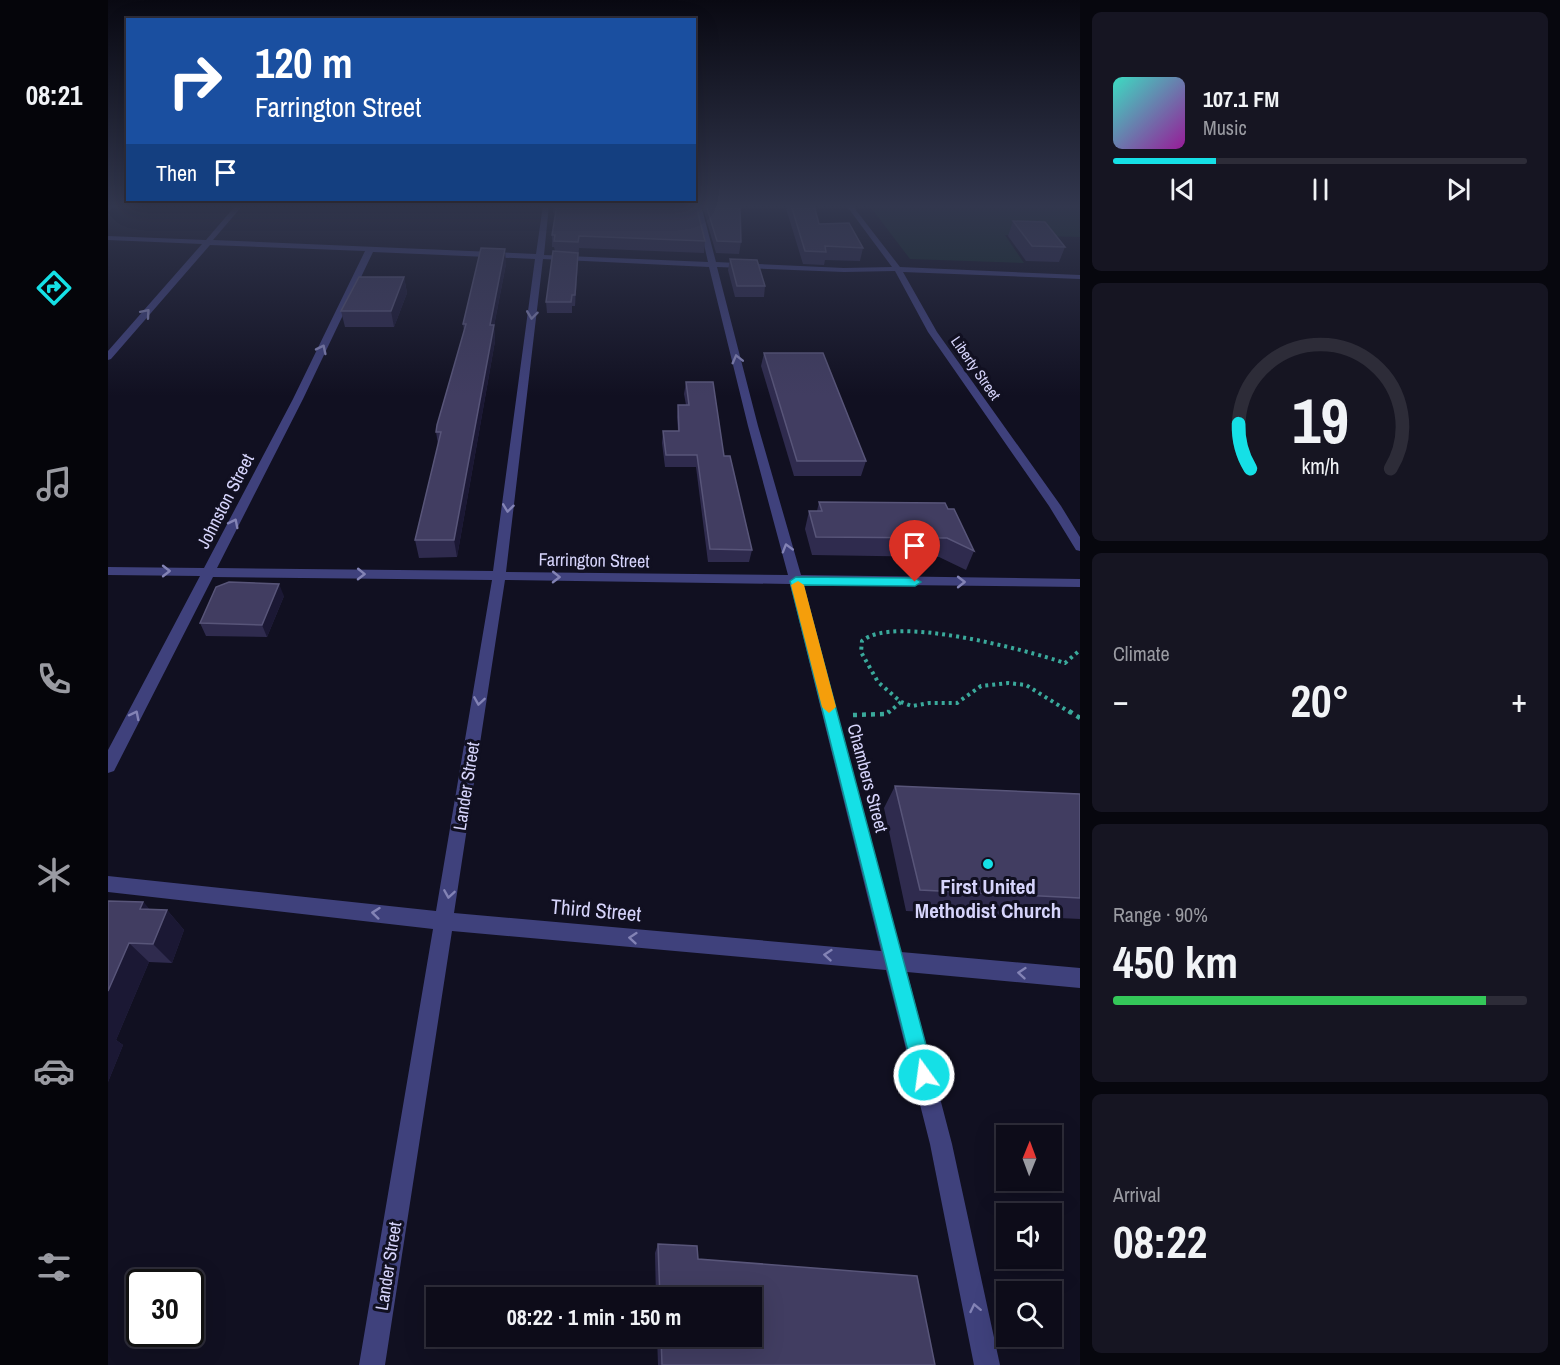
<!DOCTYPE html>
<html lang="en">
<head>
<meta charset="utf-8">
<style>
	body { margin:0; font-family:"Archivo Narrow",sans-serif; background:#161522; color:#f1f3f6; height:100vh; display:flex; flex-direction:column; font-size:22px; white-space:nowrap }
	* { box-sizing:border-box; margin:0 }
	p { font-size:20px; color:#9a9ba2 }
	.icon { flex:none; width:33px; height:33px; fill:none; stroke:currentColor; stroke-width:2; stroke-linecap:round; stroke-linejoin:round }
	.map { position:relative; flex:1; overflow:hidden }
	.panel { display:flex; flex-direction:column; gap:12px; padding:12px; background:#07070e; width:480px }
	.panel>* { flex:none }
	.guide { position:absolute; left:18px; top:18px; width:570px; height:183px; border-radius:0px; box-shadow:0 6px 24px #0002,0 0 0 2px #2d2c38; background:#1a4fa0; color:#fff; overflow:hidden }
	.needle { width:39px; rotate:1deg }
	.tools { position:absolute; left:888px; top:1125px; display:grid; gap:12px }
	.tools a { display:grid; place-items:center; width:66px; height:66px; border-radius:0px; background:#0d0c19; box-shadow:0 6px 24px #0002,0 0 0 2px #2d2c38; font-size:30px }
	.speed { position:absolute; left:18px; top:1269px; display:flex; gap:12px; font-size:30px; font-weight:700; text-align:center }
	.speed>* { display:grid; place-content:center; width:78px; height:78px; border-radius:50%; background:#0d0c19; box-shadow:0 6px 24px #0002,0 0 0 2px #2d2c38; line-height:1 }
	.speed .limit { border:3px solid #111; border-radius:9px; background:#fff; color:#111 }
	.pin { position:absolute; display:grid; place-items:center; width:51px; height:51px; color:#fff; margin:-62px -26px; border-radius:50% 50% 50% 0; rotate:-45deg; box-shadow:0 0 6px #0007 }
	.pin .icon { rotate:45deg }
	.me { position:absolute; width:66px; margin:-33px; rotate:346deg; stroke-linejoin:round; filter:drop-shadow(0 0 4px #0008) }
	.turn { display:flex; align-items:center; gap:21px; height:126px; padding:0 30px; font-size:27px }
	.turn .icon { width:78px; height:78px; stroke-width:2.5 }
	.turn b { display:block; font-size:42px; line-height:51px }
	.then { display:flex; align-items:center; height:57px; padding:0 30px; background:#0003; gap:12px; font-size:22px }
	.big { font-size:45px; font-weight:800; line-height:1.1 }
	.panel .widget { flex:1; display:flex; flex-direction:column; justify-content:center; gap:9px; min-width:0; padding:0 21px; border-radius:9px; background:#161522 }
	.panel .dial { align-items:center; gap:0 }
	.dial svg { height:156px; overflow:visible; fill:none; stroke:#2d2c38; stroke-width:7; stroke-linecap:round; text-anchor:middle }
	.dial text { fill:#f1f3f6; stroke:none }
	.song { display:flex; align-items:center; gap:18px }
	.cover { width:72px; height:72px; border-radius:9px; background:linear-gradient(135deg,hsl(170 70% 55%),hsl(300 70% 35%)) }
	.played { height:6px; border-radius:3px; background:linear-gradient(90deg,#15e0e6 25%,#2d2c38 25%) }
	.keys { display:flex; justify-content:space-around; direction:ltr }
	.heat { display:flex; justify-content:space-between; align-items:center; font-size:33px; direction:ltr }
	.charge { height:9px; border-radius:4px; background:linear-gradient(90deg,#34c759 90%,#2d2c38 0) }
	.trip { position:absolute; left:318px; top:1287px; width:336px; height:60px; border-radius:0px; background:#0d0c19; box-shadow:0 6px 24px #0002,0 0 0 2px #2d2c38; font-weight:800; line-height:60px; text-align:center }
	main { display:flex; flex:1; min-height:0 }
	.tabs { display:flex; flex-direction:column; width:108px; justify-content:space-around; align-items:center; background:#05050a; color:#9a9ba2 }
	.tabs .icon { width:42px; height:42px }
	.tabs .active { color:#15e0e6 }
	.tabs b { font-size:27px; color:#f1f3f6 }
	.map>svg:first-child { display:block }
	.green { fill:#132b28 }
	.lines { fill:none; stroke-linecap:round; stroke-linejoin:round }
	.path-far1 { stroke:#3aa99b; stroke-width:4; stroke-dasharray:3 4; stroke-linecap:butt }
	.path { stroke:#3aa99b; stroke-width:4.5; stroke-dasharray:4 5; stroke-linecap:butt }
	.minor { fill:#3f417c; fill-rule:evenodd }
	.wall { fill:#2f2b4e }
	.shaded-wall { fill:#1b1834 }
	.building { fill:#413d61; stroke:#585579; stroke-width:1.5 }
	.oneway { stroke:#8383b5 }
	.route { fill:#15e0e6; stroke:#0e9296; stroke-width:1.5 }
	.slow { fill:#f59e0b }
	.poi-dot { fill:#15e0e6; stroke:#111021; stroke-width:2 }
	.labels { text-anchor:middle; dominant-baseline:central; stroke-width:6; stroke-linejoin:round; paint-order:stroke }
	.far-street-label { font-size:15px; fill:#d6d4fb; stroke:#111021 }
	.street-label { font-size:18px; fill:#d6d4fb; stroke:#111021 }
	.near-poi-label { font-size:21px; font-weight:bold; fill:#d6d4fb; stroke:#111021 }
	.near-street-label { font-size:21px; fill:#d6d4fb; stroke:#111021 }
</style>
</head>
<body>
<main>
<nav class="tabs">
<b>08:21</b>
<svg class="icon active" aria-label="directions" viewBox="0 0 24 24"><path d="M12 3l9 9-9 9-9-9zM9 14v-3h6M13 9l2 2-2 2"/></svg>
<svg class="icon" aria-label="music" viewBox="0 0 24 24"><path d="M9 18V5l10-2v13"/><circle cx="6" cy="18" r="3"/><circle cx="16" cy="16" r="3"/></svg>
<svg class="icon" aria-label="phone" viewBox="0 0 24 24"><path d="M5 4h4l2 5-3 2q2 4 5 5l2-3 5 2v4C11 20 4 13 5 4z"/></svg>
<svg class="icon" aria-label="climate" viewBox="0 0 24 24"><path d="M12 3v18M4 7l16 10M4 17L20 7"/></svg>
<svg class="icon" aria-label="car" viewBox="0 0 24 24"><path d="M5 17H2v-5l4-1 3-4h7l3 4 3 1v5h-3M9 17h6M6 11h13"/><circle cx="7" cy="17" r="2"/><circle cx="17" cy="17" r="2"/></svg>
<svg class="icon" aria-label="filters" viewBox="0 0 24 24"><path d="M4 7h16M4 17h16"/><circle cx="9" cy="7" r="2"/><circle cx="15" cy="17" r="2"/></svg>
</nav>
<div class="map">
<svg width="972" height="1365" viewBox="0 0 972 1365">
	<rect width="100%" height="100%" fill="#111021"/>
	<!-- green -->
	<path class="green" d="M761,205H971L972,237L897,235L916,263L802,259Z"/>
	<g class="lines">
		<!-- path-far1 -->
		<g class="path-far1">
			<path d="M780,713L793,702"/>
			<path d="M963,713L918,685L900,683L873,686L849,703H821L804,706L793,702L770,682L753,652L754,641C785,614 918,650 957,663L972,650"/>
		</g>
		<!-- path -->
		<g class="path">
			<path d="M961,711L972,718"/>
			<path d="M745,715L778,714L781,711"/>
		</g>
		<!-- minor -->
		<g class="minor">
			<path d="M8,205L0,211L1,205Z"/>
			<path d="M128,205H135L105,240L428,254L435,205H441L436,255L600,262L587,205H593L608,262L736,268L784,267L738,205H744L792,267L972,275V279L795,272L829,332L953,506L972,537V551L968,550L941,506L820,332L787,271L736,272L609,267L650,426L693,575L972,579V587L695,584L793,952L972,968V988L799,972L844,1144L892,1365H866L822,1144L778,970L344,931L277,1365H251L325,929L0,892V876L328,911L384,580L105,577L6,771L0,773V750L92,576L0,575V567L96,568L185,399L257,251L102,245L3,359L0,360V351L94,244L0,240V236L98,240ZM265,252L427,259L385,571L109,568L195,399ZM435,259L601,267L640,426L680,575L398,572ZM397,580L682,584L773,951L346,913Z"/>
		</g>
	</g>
	<!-- wall -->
	<g class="wall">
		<path d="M445,205H588L597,241L596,253L471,248L467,306H464V313H439L438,302L447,251L446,247H444V235L447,214L445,213Z"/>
		<path d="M594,205H632L633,242L631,254L608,253Z"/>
		<path d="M677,205H706L711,224L755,248L752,261L717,260L716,265L695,264Z"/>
		<path d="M905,221L957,247L951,262L918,261L900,236Z"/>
		<path d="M622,259L657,286L656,297H627L620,270Z"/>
		<path d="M398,264L386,326L387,341L349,557L311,558L307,540L330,444L328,432L356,331L355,324Z"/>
		<path d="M296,277L299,293L286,327H237L233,311Z"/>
		<path d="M656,353L758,461L753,476H686L653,366Z"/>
		<path d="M578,382L616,456L644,550L641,562H600L588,467H557L554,443L555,431H570L569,417L570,405H578L576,394Z"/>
		<path d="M711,502L840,509L866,551L858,570L831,557L704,555L697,529L701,511H709Z"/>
		<path d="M176,596L159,637L98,636L92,623Z"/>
		<path d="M787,786L972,794V919L798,911L776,808Z"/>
		<path d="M0,901L35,902L42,910H59L76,930L64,963L41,962L8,1040L15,1045L0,1082Z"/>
		<path d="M550,1244L590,1259L827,1365H550L549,1336H644V1298H548L547,1253Z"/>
	</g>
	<!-- shaded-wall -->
	<g class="shaded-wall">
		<path d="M397,249L398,264L386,326L387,341L349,557L346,540L382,325Z"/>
		<path d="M470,253V263L467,306V295Z"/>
		<path d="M296,277L299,293L286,327L283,311Z"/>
		<path d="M171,584L176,596L159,637L154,625Z"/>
		<path d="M35,902L53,922L32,909Z"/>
		<path d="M59,910L76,930L64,963L45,944Z"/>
		<path d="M21,943L41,962L8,1040L15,1045L0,1082V991Z"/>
	</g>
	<!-- building -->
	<g class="building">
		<path d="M449,205H588L597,241L471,236L470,242L446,241L447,235H444Z"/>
		<path d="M598,205H632L633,242L609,241Z"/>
		<path d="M683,205H706L711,224L741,223L755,248L717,246L718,252L697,251Z"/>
		<path d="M905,221L937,222L957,247L924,246Z"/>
		<path d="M373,248L397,249L382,325H386L346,540H307L333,432H328L329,425L358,324H355Z"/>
		<path d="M445,251L470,253L467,295H464L463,302H438Z"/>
		<path d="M622,259L649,260L657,286H629Z"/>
		<path d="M251,277H296L283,311H233Z"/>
		<path d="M656,353H715L758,461H689Z"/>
		<path d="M578,382H605L616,456H622L644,550L602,549L589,455H558L555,431H571L570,405H581Z"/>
		<path d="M711,502L837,503L840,509H846L866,551L839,538L708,537L701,511H714Z"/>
		<path d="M121,582L171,584L154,625L92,623L108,587Z"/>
		<path d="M787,786L972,794V898L812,890Z"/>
		<path d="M0,901L35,902L32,909L59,910L45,944L21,943L0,991Z"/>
		<path d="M550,1244L589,1246L590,1259L809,1276L827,1365H554L553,1336H644V1298H552Z"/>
	</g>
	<!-- one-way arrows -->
	<defs><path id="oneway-chevron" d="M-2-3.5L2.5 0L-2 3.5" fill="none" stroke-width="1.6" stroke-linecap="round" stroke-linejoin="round" transform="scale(1.5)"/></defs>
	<g class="oneway">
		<use href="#oneway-chevron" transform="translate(38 313) rotate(-49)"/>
		<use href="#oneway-chevron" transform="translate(424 315) rotate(97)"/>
		<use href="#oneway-chevron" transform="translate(214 349) rotate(-64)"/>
		<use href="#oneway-chevron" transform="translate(629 359) rotate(-104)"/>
		<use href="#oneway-chevron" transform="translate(400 508) rotate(97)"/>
		<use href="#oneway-chevron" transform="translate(126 523) rotate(-63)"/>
		<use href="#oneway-chevron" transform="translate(679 548) rotate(-106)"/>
		<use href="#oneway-chevron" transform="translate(58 571)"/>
		<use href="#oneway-chevron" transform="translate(253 574) rotate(1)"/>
		<use href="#oneway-chevron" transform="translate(448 577) rotate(1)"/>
		<use href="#oneway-chevron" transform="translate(853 582)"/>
		<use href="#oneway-chevron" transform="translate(371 701) rotate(99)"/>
		<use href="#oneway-chevron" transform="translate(27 715) rotate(-63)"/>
		<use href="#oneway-chevron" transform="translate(341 894) rotate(99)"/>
		<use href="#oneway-chevron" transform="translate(268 913) rotate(-174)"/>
		<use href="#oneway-chevron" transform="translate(525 938) rotate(-175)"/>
		<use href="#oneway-chevron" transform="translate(720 955) rotate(-175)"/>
		<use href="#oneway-chevron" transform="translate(914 973) rotate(-175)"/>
		<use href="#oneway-chevron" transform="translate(867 1308) rotate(-102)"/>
	</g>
	<!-- sky -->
	<linearGradient id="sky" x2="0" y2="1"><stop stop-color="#090912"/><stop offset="0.52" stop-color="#32374e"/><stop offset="1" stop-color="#32374e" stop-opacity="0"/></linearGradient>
	<rect width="972" height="396" fill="url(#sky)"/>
	<!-- route -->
	<path class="route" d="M688,577L807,578L813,582L807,586L695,585L826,1075L823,1082L816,1085L809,1082L806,1075L682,581Z"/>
	<!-- slow -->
	<path class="slow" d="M690,581L696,585L728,707L721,713L714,707L683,585Z"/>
	<!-- markers -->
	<circle class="poi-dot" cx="880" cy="864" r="6"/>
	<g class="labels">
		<!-- far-street labels -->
		<g class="far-street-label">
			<text transform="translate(868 368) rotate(55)">Liberty Street</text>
		</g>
		<!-- street labels -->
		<g class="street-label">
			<text transform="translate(117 501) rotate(-63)">Johnston Street</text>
			<text transform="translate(486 560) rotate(1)">Farrington Street</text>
			<text transform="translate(760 778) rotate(75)">Chambers Street</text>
			<text transform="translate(358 786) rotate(-81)">Lander Street</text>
			<text transform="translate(280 1266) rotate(-81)">Lander Street</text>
		</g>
		<!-- near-poi labels -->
		<g class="near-poi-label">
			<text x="880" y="886">First United<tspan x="880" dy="24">Methodist Church</tspan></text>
		</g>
		<!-- near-street labels -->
		<g class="near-street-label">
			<text transform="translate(488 910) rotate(5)">Third Street</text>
		</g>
	</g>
</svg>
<div class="tools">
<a><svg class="needle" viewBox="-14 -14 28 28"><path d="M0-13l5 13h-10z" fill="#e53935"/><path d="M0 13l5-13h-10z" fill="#9a9ba2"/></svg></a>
<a><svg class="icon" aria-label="sound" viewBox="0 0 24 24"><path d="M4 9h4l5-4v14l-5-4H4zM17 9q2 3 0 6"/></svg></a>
<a><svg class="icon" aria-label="search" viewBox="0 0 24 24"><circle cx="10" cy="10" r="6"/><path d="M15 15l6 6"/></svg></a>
</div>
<div class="speed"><div class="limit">30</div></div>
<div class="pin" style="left:807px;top:582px;background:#d93025"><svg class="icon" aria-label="arrive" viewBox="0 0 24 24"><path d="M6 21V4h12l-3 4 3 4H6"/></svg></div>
<svg class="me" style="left:816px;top:1075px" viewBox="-20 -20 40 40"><circle r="17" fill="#15e0e6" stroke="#fff" stroke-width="3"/><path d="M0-11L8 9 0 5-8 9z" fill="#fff"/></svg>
<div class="trip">08:22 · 1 min · 150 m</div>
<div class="guide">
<div class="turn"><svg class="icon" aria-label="right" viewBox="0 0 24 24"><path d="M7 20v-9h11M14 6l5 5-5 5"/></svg><div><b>120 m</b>Farrington Street</div></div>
<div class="then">Then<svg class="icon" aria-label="arrive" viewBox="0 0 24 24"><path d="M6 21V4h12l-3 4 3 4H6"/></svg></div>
</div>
</div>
<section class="panel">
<div class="widget">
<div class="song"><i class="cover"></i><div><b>107.1 FM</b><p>Music</p></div></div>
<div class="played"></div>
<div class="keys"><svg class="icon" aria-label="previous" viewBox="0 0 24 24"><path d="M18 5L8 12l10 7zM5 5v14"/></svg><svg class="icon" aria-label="pause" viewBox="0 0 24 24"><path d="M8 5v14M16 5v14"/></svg><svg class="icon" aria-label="next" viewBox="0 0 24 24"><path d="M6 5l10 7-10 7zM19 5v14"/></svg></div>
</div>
<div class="widget dial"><svg viewBox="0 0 100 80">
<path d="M14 69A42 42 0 1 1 86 69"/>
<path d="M14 69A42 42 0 0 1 8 46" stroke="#15e0e6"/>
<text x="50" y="56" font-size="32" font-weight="700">19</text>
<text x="50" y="72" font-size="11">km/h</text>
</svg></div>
<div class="widget"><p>Climate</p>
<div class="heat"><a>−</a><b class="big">20°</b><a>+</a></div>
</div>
<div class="widget"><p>Range · 90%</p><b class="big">450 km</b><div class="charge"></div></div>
<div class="widget"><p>Arrival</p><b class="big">08:22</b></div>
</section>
</main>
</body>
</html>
